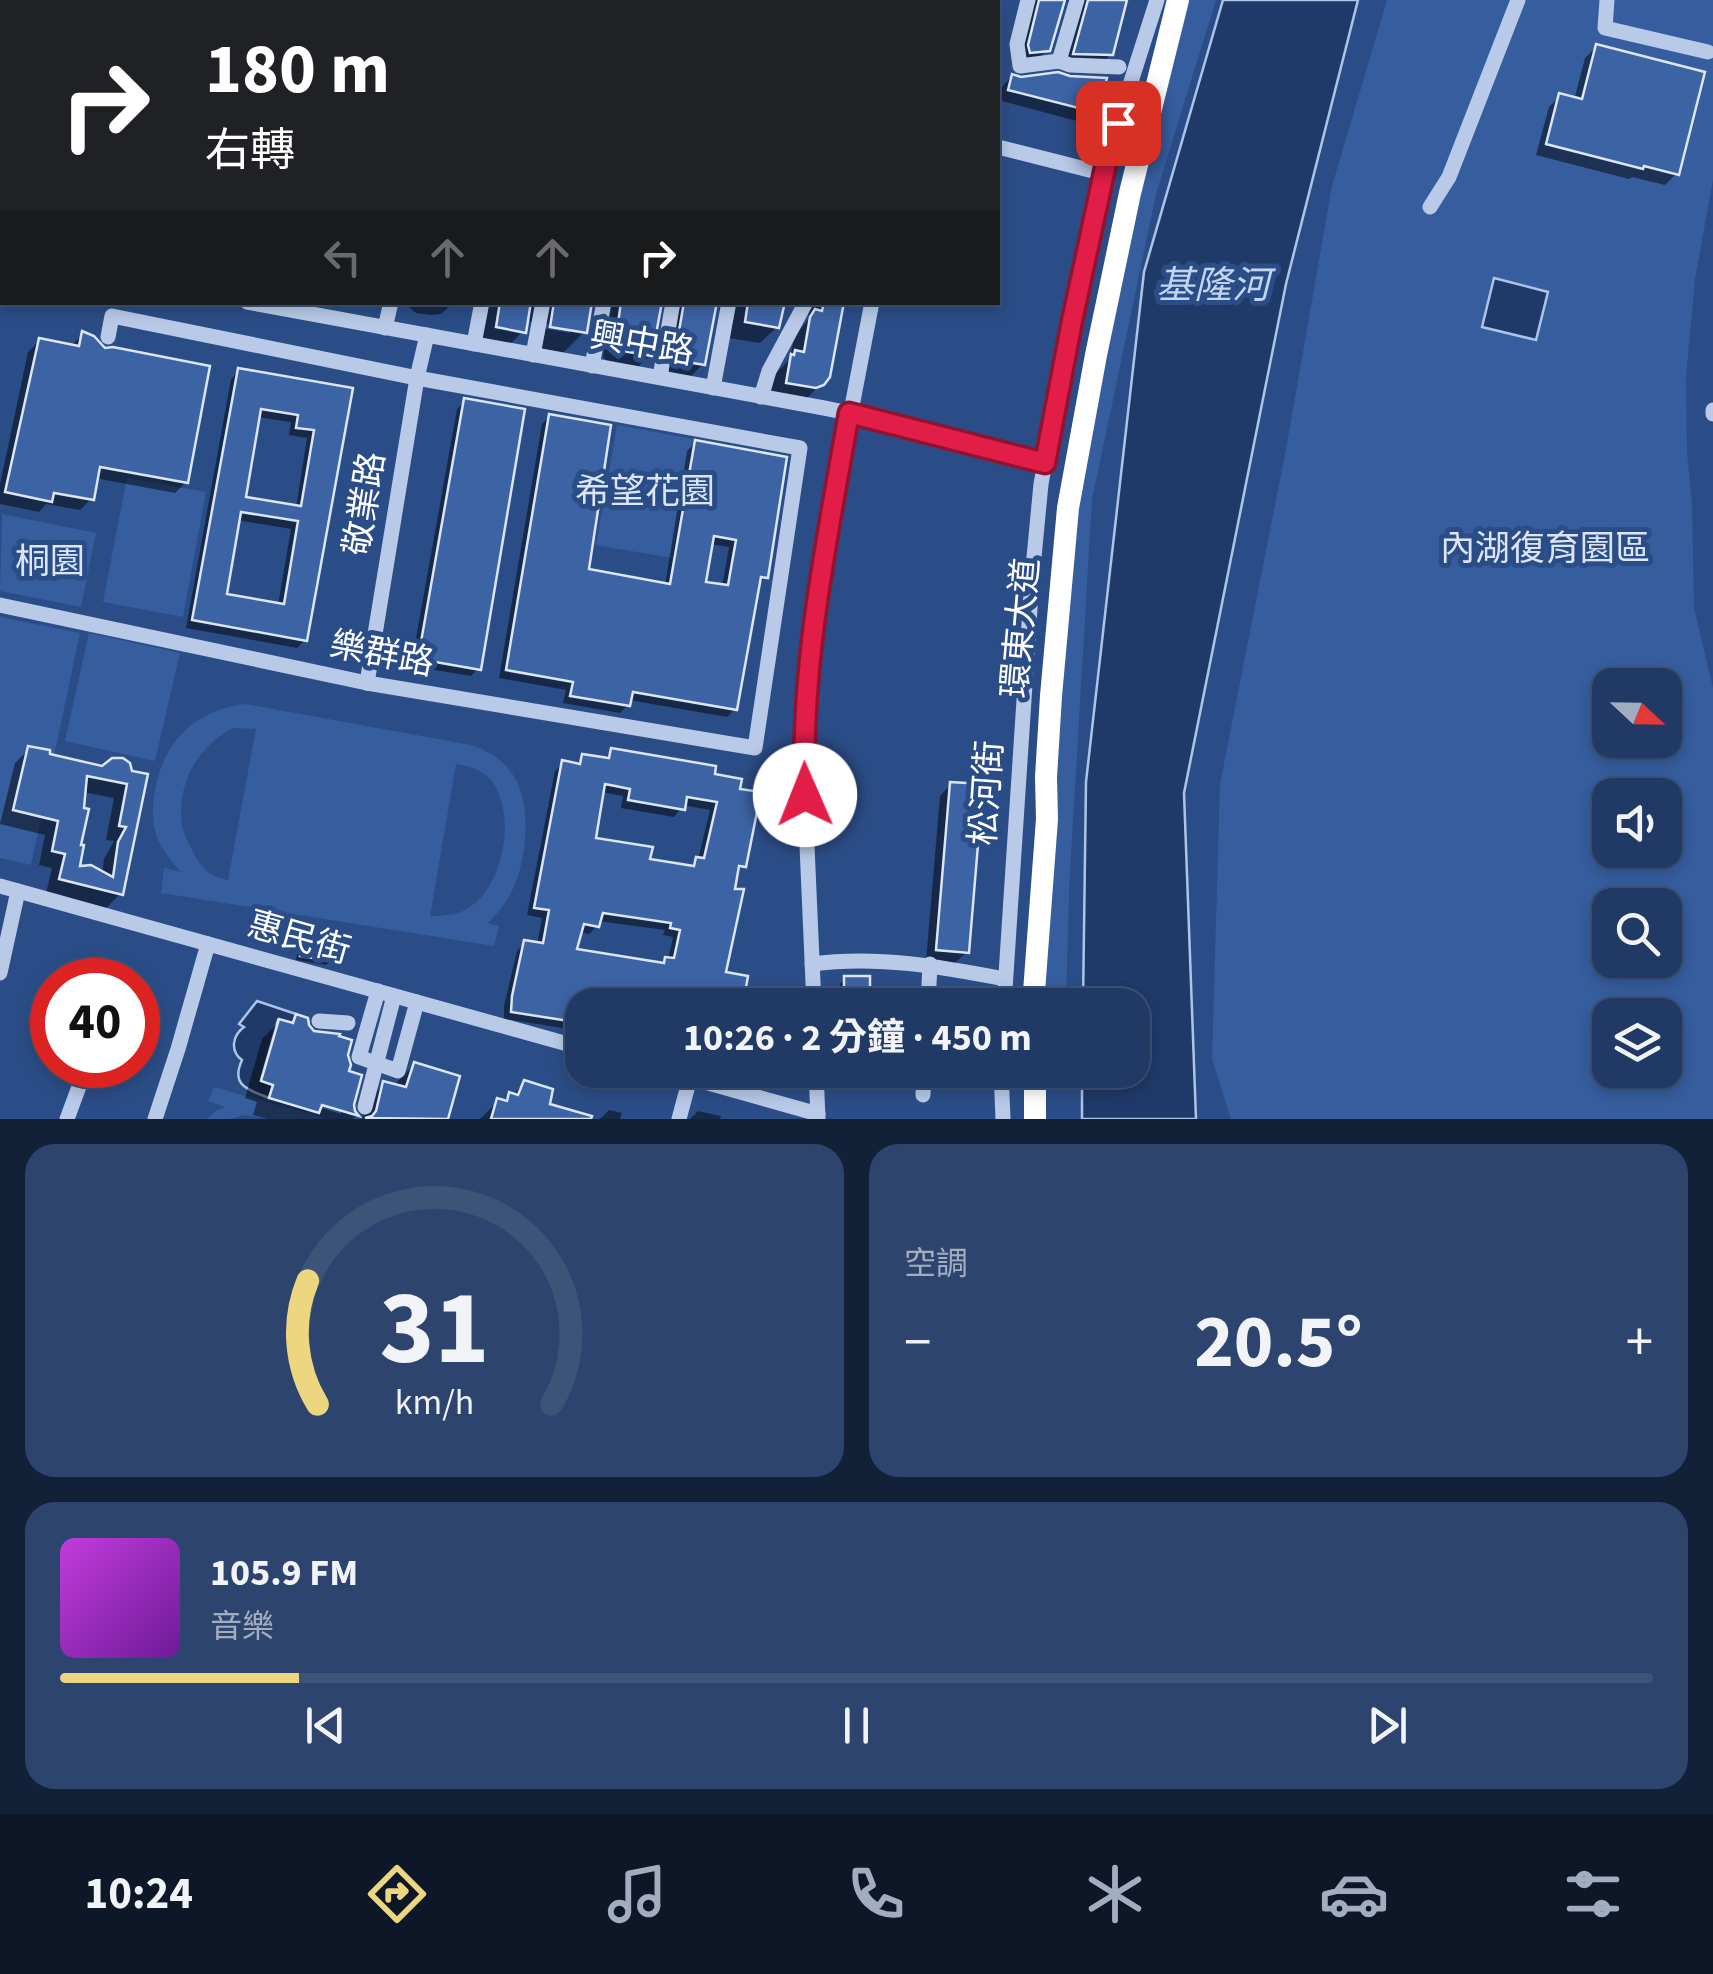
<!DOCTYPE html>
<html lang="zh-TW">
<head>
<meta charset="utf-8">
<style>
	body { margin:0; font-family:"Source Sans 3","Noto Sans TC",sans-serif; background:#2d456e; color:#f1f3f6; height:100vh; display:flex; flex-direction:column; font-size:38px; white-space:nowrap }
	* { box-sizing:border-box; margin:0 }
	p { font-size:32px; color:#a2adbf }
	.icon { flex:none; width:55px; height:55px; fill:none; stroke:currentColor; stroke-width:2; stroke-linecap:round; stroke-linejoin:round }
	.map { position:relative; height:1119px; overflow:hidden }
	.drawer { display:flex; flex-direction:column; gap:25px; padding:25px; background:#122038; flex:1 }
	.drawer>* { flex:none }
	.top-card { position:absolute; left:0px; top:0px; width:1000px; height:305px; box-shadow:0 5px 15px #0003,0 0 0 2px #3d5479; background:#202124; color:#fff; overflow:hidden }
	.needle { width:65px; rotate:112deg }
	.tools { position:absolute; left:1592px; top:668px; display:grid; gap:20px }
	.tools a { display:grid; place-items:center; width:90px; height:90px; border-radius:20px; background:#203a65; box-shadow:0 5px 15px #0003,0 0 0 2px #3d5479; font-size:50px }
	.speed { position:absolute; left:30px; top:958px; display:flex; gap:20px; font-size:50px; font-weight:700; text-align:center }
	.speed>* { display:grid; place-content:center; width:130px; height:130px; border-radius:50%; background:#203a65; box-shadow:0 5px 15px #0003,0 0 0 2px #3d5479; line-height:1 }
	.speed .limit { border:15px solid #d22; background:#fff; color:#111 }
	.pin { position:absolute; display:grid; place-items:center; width:85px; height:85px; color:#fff; margin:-42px; border-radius:20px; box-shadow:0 5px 15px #0006 }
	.me { position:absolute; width:110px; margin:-55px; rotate:359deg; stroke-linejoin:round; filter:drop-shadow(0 0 8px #0008) }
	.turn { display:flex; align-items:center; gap:35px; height:210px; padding:0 40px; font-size:45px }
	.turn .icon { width:130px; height:130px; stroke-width:2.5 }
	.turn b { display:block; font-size:70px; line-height:85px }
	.lanes { display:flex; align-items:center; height:95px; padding:0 40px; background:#0003; justify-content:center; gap:50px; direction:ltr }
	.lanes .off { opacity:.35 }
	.big { font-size:75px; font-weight:700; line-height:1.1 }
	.drawer .card { flex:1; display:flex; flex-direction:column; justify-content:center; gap:15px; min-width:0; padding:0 35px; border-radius:30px; background:#2d456e }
	.drawer .dial { align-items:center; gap:0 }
	.dial svg { height:260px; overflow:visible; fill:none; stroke:#3d5479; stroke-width:7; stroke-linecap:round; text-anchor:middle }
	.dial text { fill:#f1f3f6; stroke:none }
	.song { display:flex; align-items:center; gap:30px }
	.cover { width:120px; height:120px; border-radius:15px; background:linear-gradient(135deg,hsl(290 70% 55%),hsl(280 70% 35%)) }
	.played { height:10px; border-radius:5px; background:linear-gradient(90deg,#edd680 15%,#3d5479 15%) }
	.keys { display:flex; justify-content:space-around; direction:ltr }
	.heat { display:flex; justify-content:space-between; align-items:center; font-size:55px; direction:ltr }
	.drawer .tiles { flex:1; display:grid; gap:25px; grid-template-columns:1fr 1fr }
	.card:last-child { grid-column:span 2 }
	.trip { position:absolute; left:565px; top:988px; width:585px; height:100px; border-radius:30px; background:#203a65; box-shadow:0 5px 15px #0003,0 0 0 2px #3d5479; font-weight:700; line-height:100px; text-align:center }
	.dock { display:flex; height:160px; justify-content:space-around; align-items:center; background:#0d1728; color:#a2adbf }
	.dock .icon { width:70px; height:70px }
	.dock .active { color:#edd680 }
	.dock b { font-size:45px; color:#f1f3f6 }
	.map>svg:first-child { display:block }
	.green { fill:#365d9e; fill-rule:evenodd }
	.water { fill:#1f3968; stroke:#adc4e8; stroke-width:2.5 }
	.shadow { fill:#0007; fill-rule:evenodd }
	.building { fill:#3c63a3; stroke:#dbe5f6; stroke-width:2.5; fill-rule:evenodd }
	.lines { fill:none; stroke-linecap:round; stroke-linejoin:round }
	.minor { stroke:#b8cae8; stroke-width:15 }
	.major { stroke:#f9fbfe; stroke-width:20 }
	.highway { stroke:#fff; stroke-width:22 }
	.route-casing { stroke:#92132f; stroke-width:25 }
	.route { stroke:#e11d48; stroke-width:18 }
	.labels { text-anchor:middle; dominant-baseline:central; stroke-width:10; stroke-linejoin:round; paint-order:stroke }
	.street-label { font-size:35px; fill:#fff; stroke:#2b4d87 }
	.park-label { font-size:35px; fill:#dbe5f6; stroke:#2b4d87 }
	.water-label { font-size:38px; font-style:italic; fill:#c3d4ef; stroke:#2b4d87 }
</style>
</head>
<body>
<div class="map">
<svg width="1713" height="1119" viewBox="0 0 1713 1119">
	<rect width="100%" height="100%" fill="#2b4d87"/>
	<!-- green -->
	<g class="green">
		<path d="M1179,0H1216L1156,194L1092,500L1069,890L1066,1005H1040L1066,540Z"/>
		<path d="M1387,0H1713V180L1695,279L1686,377L1687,451L1692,506L1694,608L1713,688V1119H1231L1212,1059L1220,784L1286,449L1332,186ZM1610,685H1665V740H1610ZM1610,795H1665V850H1610ZM1610,905H1665V960H1610ZM1610,1015H1665V1070H1610Z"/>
		<path d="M617,425L693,439L672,558L596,545Z"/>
		<path d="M127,478L206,492L183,617L103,602Z"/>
		<path d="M2,514L96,533L81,607L0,591Z"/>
		<path d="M0,617L80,633L31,865L0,858Z"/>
		<path d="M89,633L180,653L155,761L65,741Z"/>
		<path d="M246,704L471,745C517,760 528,794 525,839C522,872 513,901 487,923L499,926L494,946L161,893L164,868L181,872C172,862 164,852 158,840C151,823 152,804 156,786C165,739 198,709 246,704ZM234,728L256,729L228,880C209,876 202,869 193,852C189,844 183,833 182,824C176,784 199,744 234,728ZM456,764C469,766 482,770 491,780C516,812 505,879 474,904C461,915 446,916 430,916Z"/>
		<path d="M214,1087L328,1119H267L245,1115L230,1119H207L217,1110L225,1107L208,1101Z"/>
	</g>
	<!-- water -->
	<g class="water">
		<path d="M1223,0H1358L1286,284L1184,793L1196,1119H1082V1070H1132V1005H1083L1086,782L1144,272Z"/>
		<path d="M1494,278L1548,292L1536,340L1482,327Z"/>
		<path d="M257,1001L296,1014L293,1023L278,1020L261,1080L273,1085L269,1098C249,1090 230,1086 242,1060C230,1051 232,1036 244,1027L239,1024Z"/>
	</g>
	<!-- shadow -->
	<g class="shadow">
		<rect x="317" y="0" width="79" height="2"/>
		<path d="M578,0H636L634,2H577Z"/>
		<path d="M744,0H820V2H745Z"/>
		<path d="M1024,0H1063L1048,49L1036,61L1019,63Z"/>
		<path d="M1066,0H1125L1111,54L1099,66L1063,64L1074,2Z"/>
		<path d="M1597,46L1676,174L1665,185L1632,177L1629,179L1536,155L1549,107L1560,96L1574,100L1585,58Z"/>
		<path d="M1012,76L1020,80L1096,111L1084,123L998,100L1001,88Z"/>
		<path d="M403,302H454L441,314L430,315L416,313Z"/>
		<path d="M487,302H591L584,332L561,355L528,349L532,323L526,316L523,331L500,355L474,350ZM538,322L570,328V333L537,327Z"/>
		<path d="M612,302H659L650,355L637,368L610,363L603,357Z"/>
		<path d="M661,302H715L704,363L691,376L663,372L669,306Z"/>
		<path d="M736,302H781L777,327L760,343L729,338Z"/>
		<path d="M818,302H842L822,383L804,401L770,399L775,374L790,359L794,337L808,320L809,311Z"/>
		<path d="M83,334L186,482L175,493L95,478L91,499L80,510L46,504L39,512L0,504V484L28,352L39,341L72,345Z"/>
		<path d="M239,371L350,390L305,640L297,648L186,628L231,379ZM257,417L291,422L289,435L307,438L296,508L243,499ZM237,520L291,529L278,605L224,596Z"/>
		<path d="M465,401L479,668L471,676L411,666L457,409Z"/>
		<path d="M550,416L586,571L665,585L687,451L695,443L765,577L757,586L735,709L727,717L629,700L628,705L620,713L563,703L566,690L499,678L542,424ZM710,544L729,547L722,587L703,584Z"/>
		<path d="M29,749L47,755L145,776L120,894L106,908L46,893L52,868L39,865L45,835L0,824L15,763ZM83,792L114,798L106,840L114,841L104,859L102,874L77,868Z"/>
		<path d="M612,751L713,768L743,866L735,874L723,974L740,1005H582V1031L504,1019V1006L517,951L525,943L537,945L542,918L527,915L555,771L563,763L575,765L583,757L603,760ZM601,792L623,796L621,808L674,817L683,805L710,810L698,860L688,867L647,861L593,840ZM598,921L665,930L663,935L673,937L668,960L661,965L574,951L579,932L589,934L597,926Z"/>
		<path d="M951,784L967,952L955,963L926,961L940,796Z"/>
		<path d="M305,936L331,960L326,965L296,960L300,941Z"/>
		<path d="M845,979L868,1003L866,1005H840V984Z"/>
		<path d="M296,1017L312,1033L345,1055L352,1112L356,1116L353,1119H267L253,1115L257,1102L245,1098L262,1039L279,1022L289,1025ZM310,1099L341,1108V1114L309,1104Z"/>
		<path d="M414,1065L447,1119H362L367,1101L384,1084L396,1087L397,1082Z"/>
		<path d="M524,1083L547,1106L593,1119H480L498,1101L502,1102L509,1095L512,1096Z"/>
		<path d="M609,1110L622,1113L620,1119H600Z"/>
		<path d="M698,1111L721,1116L720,1119H690Z"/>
	</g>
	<!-- building -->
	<g class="building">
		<path d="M1039,0H1065L1050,51L1030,53L1028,45Z"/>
		<path d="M1088,0H1127L1113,55L1073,54Z"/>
		<path d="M1596,44L1705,72L1679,175L1644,166L1643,169L1546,144L1559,93L1582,99Z"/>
		<path d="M1058,72L1070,76L1107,78L1098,113L1008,90L1012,74L1021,77Z"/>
		<path d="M500,302H531L526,333L496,327Z"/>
		<path d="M554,302H592L587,333L550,327Z"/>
		<path d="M621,302H662L652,356L623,351L615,344Z"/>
		<path d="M684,302H717L705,365L674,360Z"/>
		<path d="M748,302H785L779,328L745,322Z"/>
		<path d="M824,302H844L830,377L824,385L816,388L786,383L791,354L794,355L795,350L804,352L810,317L815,309L822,311Z"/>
		<path d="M82,331L94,336L105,348L113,347L210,366L188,483L100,467L94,500L54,493L52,502L5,492L39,338L79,346Z"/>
		<path d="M238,368L353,388L307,641L192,620ZM261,409L298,415L296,428L314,430L301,506L246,497ZM241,512L298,521L284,604L227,594Z"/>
		<path d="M464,398L525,409L481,670L418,659Z"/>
		<path d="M549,414L611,425L589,569L670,584L695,440L787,457L768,578L761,577L737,710L633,692L630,706L570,696L573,682L506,670ZM714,536L736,540L728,585L706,582Z"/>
		<path d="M28,746L50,750V754L102,766L112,758H123L130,763L132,771L148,774L123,895L59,879L65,854L52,851L58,821L13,810ZM87,776L127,784L119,826L126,827L118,842L113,877L91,865L80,866L84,845H81L89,809L84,808Z"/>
		<path d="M611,748L716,766L715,774L742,779L740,789L761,792L746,867L739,866L735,889H744L726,972L748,976L743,1005H582V1023L511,1012L512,996L524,940L543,943L549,910L534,908L562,760L580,764L582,754L609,758ZM605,784L630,789L628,800L685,810L687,797L717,802L704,858L696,857L694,866L650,859L653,847L596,838ZM603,913L671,923L670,928L680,930L674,958L665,957L664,963L577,949L584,924L599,927Z"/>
		<path d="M950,782L983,784L969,953L936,950Z"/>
		<path d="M304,933L337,938L334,961L300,956Z"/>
		<rect x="844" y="976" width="26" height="28"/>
		<path d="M296,1014L308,1018L309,1025L314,1031L340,1034L339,1036L352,1040L348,1055L351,1065L349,1071L362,1075L354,1105L355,1111L359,1116L322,1105L319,1113L269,1098L273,1085L261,1081L279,1019L293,1023Z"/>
		<path d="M414,1062L460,1076L448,1119L365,1118L372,1116L376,1111L383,1081L406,1087Z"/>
		<path d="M524,1080L553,1089L550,1104L592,1116L591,1119H491L497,1098L507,1101L509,1092L518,1095Z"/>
	</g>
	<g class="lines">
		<!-- minor -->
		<g class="minor">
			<path d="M181,0L196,2"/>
			<path d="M663,0L675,2"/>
			<path d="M876,0L889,2"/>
			<path d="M1028,0L1017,44L1020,66L1059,61L1070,65L1119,67"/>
			<path d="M1607,0L1605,28L1708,52"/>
			<path d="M319,2L320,0"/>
			<path d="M489,2L490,0"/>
			<path d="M649,2L650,0"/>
			<path d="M736,2L737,0"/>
			<path d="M908,2V0"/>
			<path d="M935,2V0"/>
			<path d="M1059,61L1077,0"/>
			<path d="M998,147L1105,174"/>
			<path d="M1430,207L1449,177L1518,0"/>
			<path d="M247,302L824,408L868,417L1045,463"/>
			<path d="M385,328L391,302"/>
			<path d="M474,344L482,302"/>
			<path d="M533,355L543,302"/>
			<path d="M592,366L604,302"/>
			<path d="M660,377L673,302"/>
			<path d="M713,388L729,302"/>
			<path d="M761,397L769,371L806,302"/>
			<path d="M1713,410V414"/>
			<path d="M0,605L367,683L755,748L800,448L417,378L112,316L108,337"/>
			<path d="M367,683L417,378L427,335"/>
			<path d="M0,886L582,1048"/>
			<path d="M812,964C877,955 942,967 1005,979"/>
			<path d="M0,973L18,891"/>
			<path d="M378,991L359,1057L398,1071L417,1002"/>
			<path d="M814,1005L803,755L808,684L821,568L872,302"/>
			<path d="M928,1005L930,964"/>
			<path d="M1004,1005L1032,578L1041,484L1071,321L1108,154L1157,0"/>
			<path d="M319,1021L348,1023"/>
			<path d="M662,1070L818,1114"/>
			<path d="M816,1070L818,1119"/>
			<path d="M1001,1070L1003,1119"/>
			<path d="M923,1095L924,1070"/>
			<path d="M365,1107L394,996"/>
			<path d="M67,1119L87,1065"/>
			<path d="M155,1119L178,1049L208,944"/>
			<path d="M679,1119L690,1078"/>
		</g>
		<!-- major -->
		<g class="major">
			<path d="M54,2L55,0"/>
			<path d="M0,269L2,258"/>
		</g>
		<!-- highway -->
		<g class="highway">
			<path d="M1033,1005L1047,819L1046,777L1051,696L1068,508L1096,355L1130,193L1178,0"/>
			<path d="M1035,1070V1119"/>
		</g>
	</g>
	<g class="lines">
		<!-- route casing -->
		<g class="route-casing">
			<path id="route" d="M805,795C800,666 827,539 849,413L1045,463L1072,321L1108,154L1118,123"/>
		</g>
		<!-- route -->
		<use href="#route" class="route"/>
	</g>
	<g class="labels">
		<!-- street labels -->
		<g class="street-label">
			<text transform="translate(642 344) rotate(10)">興中路</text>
			<text transform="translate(365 504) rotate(-81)">敬業路</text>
			<text transform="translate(1021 628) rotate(-85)">環東大道</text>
			<text transform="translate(382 654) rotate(11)">樂群路</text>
			<text transform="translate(987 793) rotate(-86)">松河街</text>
			<text transform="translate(299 938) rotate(16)">惠民街</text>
		</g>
		<!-- park labels -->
		<g class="park-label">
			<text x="645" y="492">希望花園</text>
			<text x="1545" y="549">內湖復育園區</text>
			<text x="50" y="562">桐園</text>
		</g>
		<!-- water labels -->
		<g class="water-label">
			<text x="1213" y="286">基隆河</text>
		</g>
	</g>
</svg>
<div class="tools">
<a><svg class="needle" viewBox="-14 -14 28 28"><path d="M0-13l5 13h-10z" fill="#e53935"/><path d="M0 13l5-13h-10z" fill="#a2adbf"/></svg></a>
<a><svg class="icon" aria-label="sound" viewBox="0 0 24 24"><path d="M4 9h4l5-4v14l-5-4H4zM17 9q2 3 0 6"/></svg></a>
<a><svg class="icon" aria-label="search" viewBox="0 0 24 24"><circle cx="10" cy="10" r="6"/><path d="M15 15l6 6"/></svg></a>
<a><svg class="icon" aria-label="layers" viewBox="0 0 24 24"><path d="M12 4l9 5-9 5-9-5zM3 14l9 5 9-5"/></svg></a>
</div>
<div class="speed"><div class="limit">40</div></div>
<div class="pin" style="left:1118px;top:123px;background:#d93025"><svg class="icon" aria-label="arrive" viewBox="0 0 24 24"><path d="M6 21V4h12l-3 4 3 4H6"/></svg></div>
<svg class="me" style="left:805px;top:795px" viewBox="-20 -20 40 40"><circle r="19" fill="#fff"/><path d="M0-13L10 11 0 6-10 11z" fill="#e11d48"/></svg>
<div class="trip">10:26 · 2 分鐘 · 450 m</div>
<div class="top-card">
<div class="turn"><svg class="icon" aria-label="right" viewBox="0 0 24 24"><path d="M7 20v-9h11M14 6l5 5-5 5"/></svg><div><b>180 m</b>右轉</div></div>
<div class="lanes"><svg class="icon off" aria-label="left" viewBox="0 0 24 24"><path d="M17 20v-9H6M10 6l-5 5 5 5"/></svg><svg class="icon off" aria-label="ahead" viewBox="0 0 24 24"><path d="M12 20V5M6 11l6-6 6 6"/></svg><svg class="icon off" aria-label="ahead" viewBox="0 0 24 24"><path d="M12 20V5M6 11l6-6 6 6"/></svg><svg class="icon" aria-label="right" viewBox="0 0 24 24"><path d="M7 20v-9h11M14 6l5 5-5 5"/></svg></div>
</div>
</div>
<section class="drawer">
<div class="tiles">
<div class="card dial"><svg viewBox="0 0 100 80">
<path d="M14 69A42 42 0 1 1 86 69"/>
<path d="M14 69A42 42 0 0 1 11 31" stroke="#edd680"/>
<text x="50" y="56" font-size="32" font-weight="700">31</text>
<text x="50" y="72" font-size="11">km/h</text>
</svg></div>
<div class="card"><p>空調</p>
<div class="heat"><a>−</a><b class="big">20.5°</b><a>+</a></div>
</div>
<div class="card">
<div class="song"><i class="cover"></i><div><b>105.9 FM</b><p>音樂</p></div></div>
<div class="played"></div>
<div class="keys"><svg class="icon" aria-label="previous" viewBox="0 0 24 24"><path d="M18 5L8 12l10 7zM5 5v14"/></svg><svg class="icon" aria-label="pause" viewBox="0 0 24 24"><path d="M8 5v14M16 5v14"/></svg><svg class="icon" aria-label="next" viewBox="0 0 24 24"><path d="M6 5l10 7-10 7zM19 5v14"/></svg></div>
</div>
</div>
</section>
<nav class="dock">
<b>10:24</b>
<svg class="icon active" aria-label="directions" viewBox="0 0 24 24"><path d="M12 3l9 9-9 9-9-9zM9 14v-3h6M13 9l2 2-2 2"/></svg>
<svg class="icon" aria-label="music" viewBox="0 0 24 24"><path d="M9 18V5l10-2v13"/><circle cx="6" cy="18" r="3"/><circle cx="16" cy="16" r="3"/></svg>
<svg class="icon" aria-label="phone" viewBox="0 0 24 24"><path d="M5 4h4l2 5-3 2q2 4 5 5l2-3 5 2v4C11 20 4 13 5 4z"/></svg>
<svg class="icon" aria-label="climate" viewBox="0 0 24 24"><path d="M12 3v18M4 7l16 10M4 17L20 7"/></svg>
<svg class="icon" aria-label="car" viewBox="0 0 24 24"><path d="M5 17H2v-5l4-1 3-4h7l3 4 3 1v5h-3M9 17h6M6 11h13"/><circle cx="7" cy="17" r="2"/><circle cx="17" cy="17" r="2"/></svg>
<svg class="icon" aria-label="filters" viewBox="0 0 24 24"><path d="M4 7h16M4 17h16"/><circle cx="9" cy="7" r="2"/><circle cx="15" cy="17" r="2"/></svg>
</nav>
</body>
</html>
